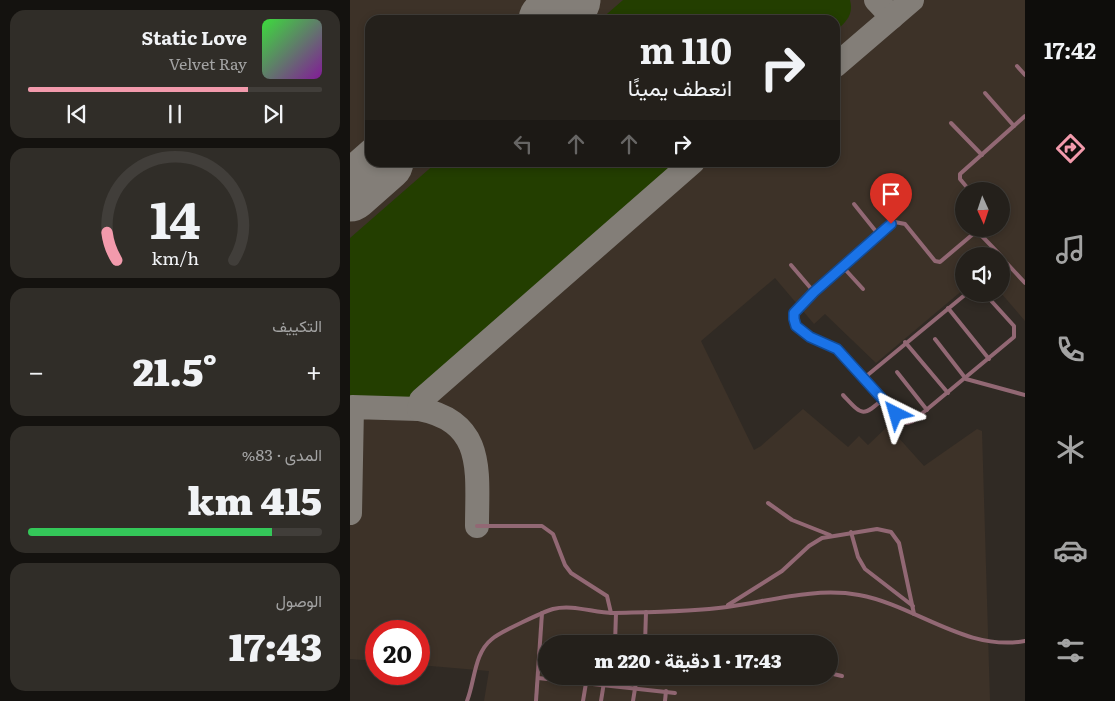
<!DOCTYPE html>
<html lang="ar">
<head>
<meta charset="utf-8">
<style>
	body { margin:0; font-family:Literata,Vazirmatn,serif; background:#302d28; color:#f1f3f6; direction:rtl; height:100vh; display:flex; flex-direction:column; font-size:19px; white-space:nowrap }
	* { box-sizing:border-box; margin:0 }
	p { font-size:16px; color:#a3a3a3 }
	.icon { flex:none; width:28px; height:28px; fill:none; stroke:currentColor; stroke-width:2; stroke-linecap:round; stroke-linejoin:round }
	.map { position:relative; flex:1; overflow:hidden; direction:ltr }
	.side { display:flex; flex-direction:column; gap:10px; padding:10px; background:#14120f; width:350px }
	.side>* { flex:none }
	.banner { position:absolute; left:15px; top:15px; width:475px; height:152px; border-radius:15px; box-shadow:0 2px 8px #0003,0 0 0 1px #413e3a; direction:rtl; background:#24201b; color:#f1f3f6; overflow:hidden }
	.needle { width:32px; rotate:177deg }
	.buttons { position:absolute; left:605px; top:182px; display:grid; gap:10px }
	.buttons a { display:grid; place-items:center; width:55px; height:55px; border-radius:50%; background:#24201b; box-shadow:0 2px 8px #0003,0 0 0 1px #413e3a; font-size:25px }
	.speed { position:absolute; left:15px; top:620px; display:flex; gap:10px; font-size:25px; font-weight:700; text-align:center }
	.speed>* { display:grid; place-content:center; width:65px; height:65px; border-radius:50%; background:#24201b; box-shadow:0 2px 8px #0003,0 0 0 1px #413e3a; line-height:1 }
	.speed .limit { border:8px solid #d22; background:#fff; color:#111 }
	.pin { position:absolute; display:grid; place-items:center; width:42px; height:42px; color:#fff; margin:-51px -21px; border-radius:50% 50% 50% 0; rotate:-45deg; box-shadow:0 0 5px #0007 }
	.pin .icon { rotate:45deg }
	.me { position:absolute; width:55px; margin:-28px; rotate:320deg; stroke-linejoin:round; filter:drop-shadow(0 0 4px #0008) }
	.turn { display:flex; align-items:center; gap:18px; height:105px; padding:0 25px; font-size:22px }
	.turn .icon { width:65px; height:65px; stroke-width:2.5 }
	.turn b { display:block; font-size:35px; line-height:42px }
	.lanes { display:flex; align-items:center; height:48px; padding:0 25px; background:#0003; justify-content:center; gap:25px; direction:ltr }
	.lanes .off { opacity:.35 }
	.big { font-size:38px; font-weight:800; line-height:1.1 }
	.side .tile { flex:1; display:flex; flex-direction:column; justify-content:center; gap:8px; min-width:0; padding:0 18px; border-radius:15px; background:#302d28 }
	.side .dial { align-items:center; gap:0 }
	.dial svg { height:130px; overflow:visible; fill:none; stroke:#413e3a; stroke-width:7; stroke-linecap:round; text-anchor:middle }
	.dial text { fill:#f1f3f6; stroke:none }
	.song { display:flex; align-items:center; gap:15px }
	.cover { width:60px; height:60px; border-radius:8px; background:linear-gradient(135deg,hsl(120 70% 55%),hsl(290 70% 35%)) }
	.played { height:5px; border-radius:2px; background:linear-gradient(90deg,#f29aac 75%,#413e3a 75%) }
	.keys { display:flex; justify-content:space-around; direction:ltr }
	.heat { display:flex; justify-content:space-between; align-items:center; font-size:28px; direction:ltr }
	.charge { height:8px; border-radius:4px; background:linear-gradient(90deg,#34c759 83%,#413e3a 0) }
	.trip { position:absolute; left:188px; top:635px; width:300px; height:50px; border-radius:25px; background:#24201b; box-shadow:0 2px 8px #0003,0 0 0 1px #413e3a; font-weight:800; line-height:50px; text-align:center; direction:rtl }
	main { display:flex; flex:1; min-height:0 }
	.tabs { display:flex; flex-direction:column; width:90px; justify-content:space-around; align-items:center; background:#0e0d0b; color:#a3a3a3 }
	.tabs .icon { width:35px; height:35px }
	.tabs .active { color:#f29aac }
	.tabs b { font-size:22px; color:#f1f3f6 }
	.map>svg:first-child { display:block }
	.built { fill:#3d3228; fill-rule:evenodd }
	.green { fill:#233e00 }
	.lines { fill:none; stroke-linecap:round; stroke-linejoin:round }
	.taxiway { stroke:#837e78; stroke-width:24 }
	.runway { stroke:#837e78; stroke-width:59 }
	.lane { stroke:#926874; stroke-width:4 }
	.route-casing { stroke:#114b97; stroke-width:12 }
	.route { stroke:#1a73e8; stroke-width:9 }
</style>
</head>
<body>
<main>
<nav class="tabs">
<b>17:42</b>
<svg class="icon active" aria-label="directions" viewBox="0 0 24 24"><path d="M12 3l9 9-9 9-9-9zM9 14v-3h6M13 9l2 2-2 2"/></svg>
<svg class="icon" aria-label="music" viewBox="0 0 24 24"><path d="M9 18V5l10-2v13"/><circle cx="6" cy="18" r="3"/><circle cx="16" cy="16" r="3"/></svg>
<svg class="icon" aria-label="phone" viewBox="0 0 24 24"><path d="M5 4h4l2 5-3 2q2 4 5 5l2-3 5 2v4C11 20 4 13 5 4z"/></svg>
<svg class="icon" aria-label="climate" viewBox="0 0 24 24"><path d="M12 3v18M4 7l16 10M4 17L20 7"/></svg>
<svg class="icon" aria-label="car" viewBox="0 0 24 24"><path d="M5 17H2v-5l4-1 3-4h7l3 4 3 1v5h-3M9 17h6M6 11h13"/><circle cx="7" cy="17" r="2"/><circle cx="17" cy="17" r="2"/></svg>
<svg class="icon" aria-label="filters" viewBox="0 0 24 24"><path d="M4 7h16M4 17h16"/><circle cx="9" cy="7" r="2"/><circle cx="15" cy="17" r="2"/></svg>
</nav>
<div class="map">
<svg width="675" height="701" viewBox="0 0 675 701">
	<rect width="100%" height="100%" fill="#302a24"/>
	<!-- built -->
	<path class="built" d="M0,0H675V321L651,293V256H614V289L526,363L475,314L464,324L425,278L351,341L404,450L411,446L453,409L498,447L509,436L518,445L538,426L574,466L627,429L632,431L640,701H134L139,671L69,665V631H26V661L0,659ZM20,20H485V162H20ZM614,191H651V229H614ZM196,644H479V676H196Z"/>
	<!-- green -->
	<g class="green">
		<path d="M273,0H500C504,15 496,22 485,32V20H250Z"/>
		<path d="M86,163L87,162L337,163L101,366L58,399L0,397V238Z"/>
	</g>
	<g class="lines">
		<!-- taxiway -->
		<g class="taxiway">
			<path d="M526,0L542,17"/>
			<path d="M485,66L562,0"/>
			<path d="M0,513L2,407L69,409"/>
			<path d="M127,526C127,472 136,422 69,409L71,400L343,162"/>
		</g>
		<!-- runway -->
		<g class="runway">
			<path d="M198,20L221,0"/>
			<path d="M0,192L34,162"/>
		</g>
		<!-- lane -->
		<g class="lane">
			<path d="M667,66L675,75"/>
			<path d="M635,93L664,126"/>
			<path d="M601,123L632,155"/>
			<path d="M620,191L610,179V174L675,116"/>
			<path d="M504,204L528,234"/>
			<path d="M629,229L590,262L585,261L555,224L545,222L528,234L464,292L444,313V319L446,326L460,337L487,349L551,421L557,423L563,421L664,337V326L635,294"/>
			<path d="M627,231L651,256"/>
			<path d="M651,257L675,283"/>
			<path d="M441,265L464,292"/>
			<path d="M492,266L513,289"/>
			<path d="M598,308L639,359"/>
			<path d="M585,339L616,379L675,395"/>
			<path d="M555,342L598,393"/>
			<path d="M547,372L577,410"/>
			<path d="M514,378L616,294"/>
			<path d="M493,395C512,415 512,418 533,399"/>
			<path d="M418,503L442,520L480,535"/>
			<path d="M127,526H192L203,534L215,565L221,573L257,596L261,613"/>
			<path d="M501,532L508,557L515,569L563,606"/>
			<path d="M378,605L432,571L459,546L472,538L527,529L541,532L549,543L564,614"/>
			<path d="M266,636L315,638L353,644"/>
			<path d="M265,644L266,613"/>
			<path d="M295,644L296,612"/>
			<path d="M479,673L492,676"/>
			<path d="M188,678L325,693"/>
			<path d="M117,701C125,681 124,653 142,639C150,632 193,612 203,609C223,604 244,613 263,613C301,612 339,612 377,607C420,601 465,587 509,595C565,605 616,652 675,641"/>
			<path d="M186,701L192,613"/>
			<path d="M233,701L236,683"/>
			<path d="M251,701L255,676"/>
			<path d="M283,701L287,676"/>
			<path d="M315,701L316,691"/>
		</g>
	</g>
	<g class="lines">
		<!-- route casing -->
		<g class="route-casing">
			<path id="route" d="M541,224L464,292L444,313V319L446,326L460,337L487,349L546,414"/>
		</g>
		<!-- route -->
		<use href="#route" class="route"/>
	</g>
</svg>
<div class="buttons">
<a><svg class="needle" viewBox="-14 -14 28 28"><path d="M0-13l5 13h-10z" fill="#e53935"/><path d="M0 13l5-13h-10z" fill="#a3a3a3"/></svg></a>
<a><svg class="icon" aria-label="sound" viewBox="0 0 24 24"><path d="M4 9h4l5-4v14l-5-4H4zM17 9q2 3 0 6"/></svg></a>
</div>
<div class="speed"><div class="limit">20</div></div>
<div class="pin" style="left:541px;top:224px;background:#d93025"><svg class="icon" aria-label="arrive" viewBox="0 0 24 24"><path d="M6 21V4h12l-3 4 3 4H6"/></svg></div>
<svg class="me" style="left:546px;top:414px" viewBox="-20 -20 40 40"><path d="M0-17L14 15 0 8-14 15z" fill="#1a73e8" stroke="#fff" stroke-width="4"/></svg>
<div class="trip">17:43 · 1 دقيقة · 220 m</div>
<div class="banner">
<div class="turn"><svg class="icon" aria-label="right" viewBox="0 0 24 24"><path d="M7 20v-9h11M14 6l5 5-5 5"/></svg><div><b>110 m</b>انعطف يمينًا</div></div>
<div class="lanes"><svg class="icon off" aria-label="left" viewBox="0 0 24 24"><path d="M17 20v-9H6M10 6l-5 5 5 5"/></svg><svg class="icon off" aria-label="ahead" viewBox="0 0 24 24"><path d="M12 20V5M6 11l6-6 6 6"/></svg><svg class="icon off" aria-label="ahead" viewBox="0 0 24 24"><path d="M12 20V5M6 11l6-6 6 6"/></svg><svg class="icon" aria-label="right" viewBox="0 0 24 24"><path d="M7 20v-9h11M14 6l5 5-5 5"/></svg></div>
</div>
</div>
<section class="side">
<div class="tile">
<div class="song"><i class="cover"></i><div><b>Static Love</b><p>Velvet Ray</p></div></div>
<div class="played"></div>
<div class="keys"><svg class="icon" aria-label="previous" viewBox="0 0 24 24"><path d="M18 5L8 12l10 7zM5 5v14"/></svg><svg class="icon" aria-label="pause" viewBox="0 0 24 24"><path d="M8 5v14M16 5v14"/></svg><svg class="icon" aria-label="next" viewBox="0 0 24 24"><path d="M6 5l10 7-10 7zM19 5v14"/></svg></div>
</div>
<div class="tile dial"><svg viewBox="0 0 100 80">
<path d="M14 69A42 42 0 1 1 86 69"/>
<path d="M14 69A42 42 0 0 1 8 52" stroke="#f29aac"/>
<text x="50" y="56" font-size="32" font-weight="700">14</text>
<text x="50" y="72" font-size="11">km/h</text>
</svg></div>
<div class="tile"><p>التكييف</p>
<div class="heat"><a>−</a><b class="big">21.5°</b><a>+</a></div>
</div>
<div class="tile"><p>المدى · 83%</p><b class="big">415 km</b><div class="charge"></div></div>
<div class="tile"><p>الوصول</p><b class="big">17:43</b></div>
</section>
</main>
</body>
</html>
